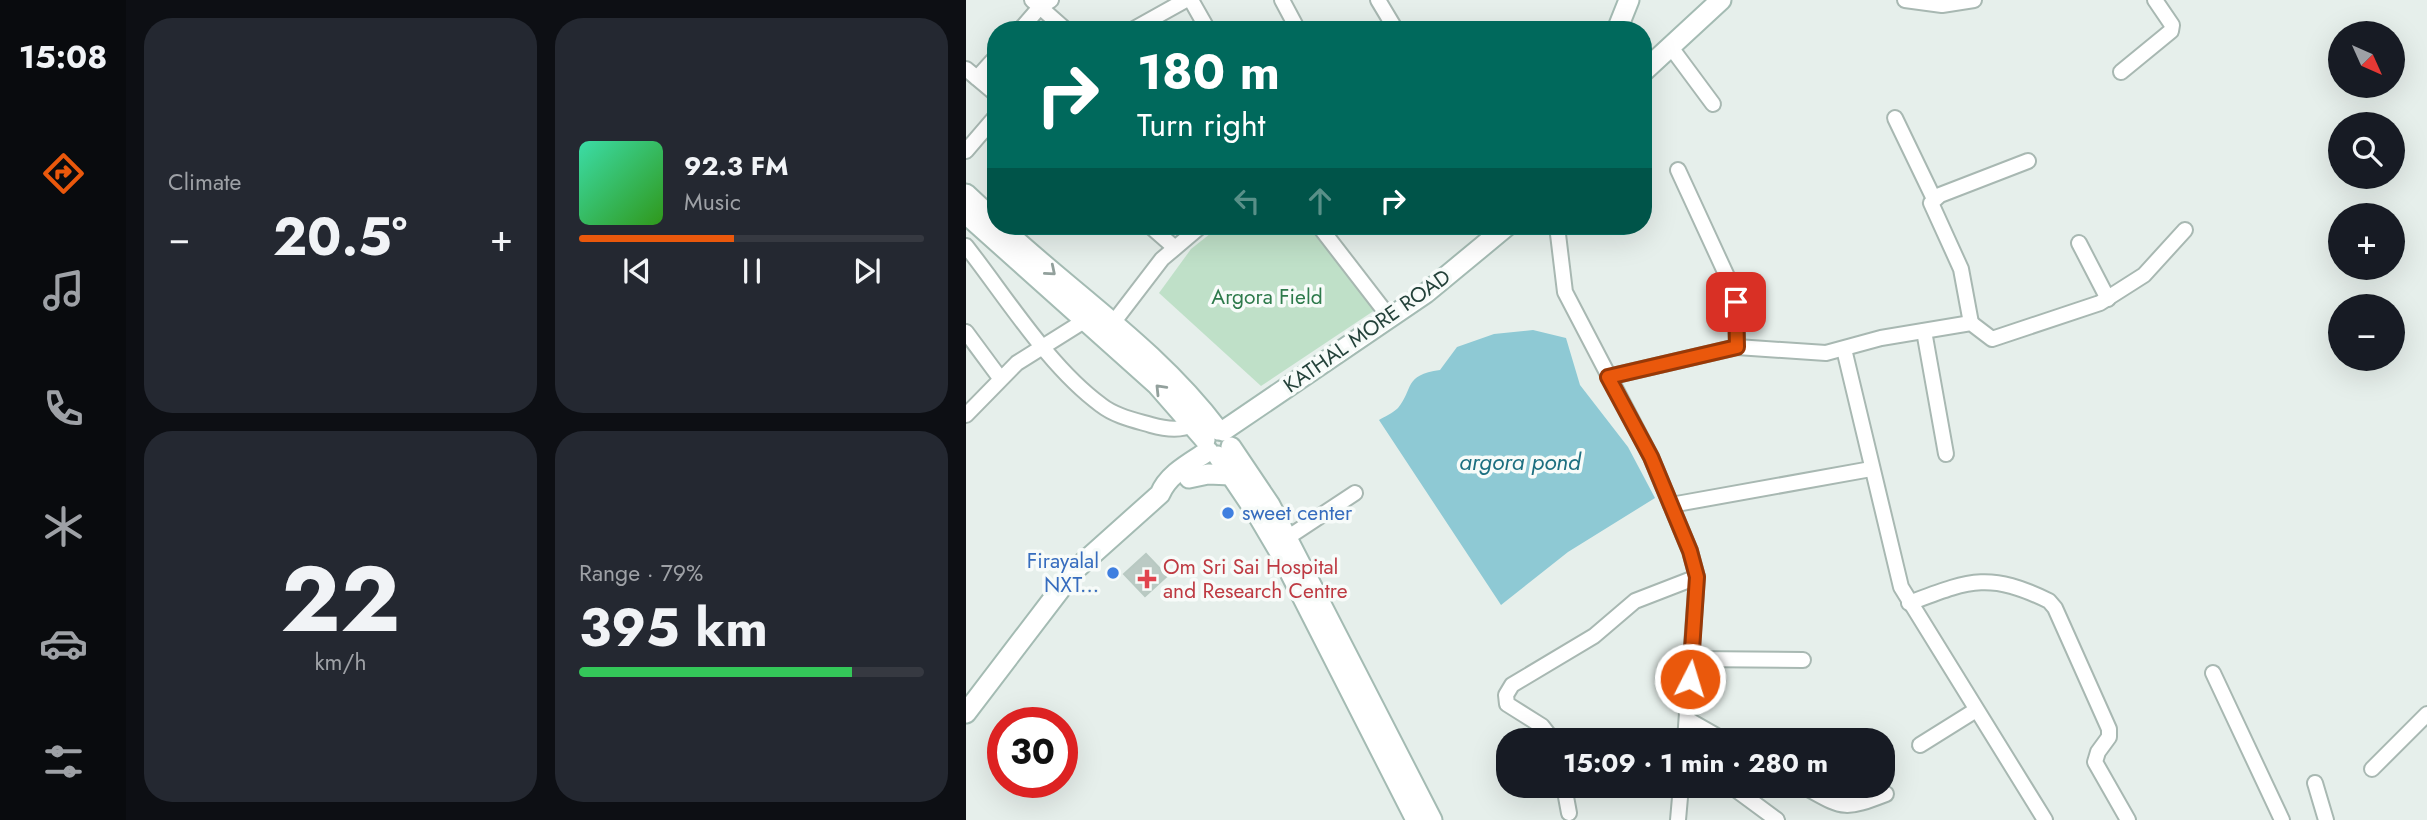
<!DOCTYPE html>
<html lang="en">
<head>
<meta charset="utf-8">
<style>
	body { margin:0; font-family:Jost,sans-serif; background:#242831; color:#f1f3f6; height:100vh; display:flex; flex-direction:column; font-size:26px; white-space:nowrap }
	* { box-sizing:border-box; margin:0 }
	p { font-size:23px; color:#9ea1a6 }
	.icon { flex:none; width:38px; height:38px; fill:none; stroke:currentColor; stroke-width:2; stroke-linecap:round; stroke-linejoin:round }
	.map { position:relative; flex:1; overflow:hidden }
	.side { display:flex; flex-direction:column; gap:18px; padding:18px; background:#0d0f14; width:840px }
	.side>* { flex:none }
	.top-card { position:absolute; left:21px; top:21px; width:665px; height:214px; border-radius:28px; box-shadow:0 7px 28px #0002; background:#00695c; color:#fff; overflow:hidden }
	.needle { width:46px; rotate:135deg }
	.fabs { position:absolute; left:1362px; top:21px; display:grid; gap:14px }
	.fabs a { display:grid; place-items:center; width:77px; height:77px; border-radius:50%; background:#171b24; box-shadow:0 7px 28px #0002; font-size:35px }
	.speed { position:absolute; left:21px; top:707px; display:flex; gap:14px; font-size:35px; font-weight:700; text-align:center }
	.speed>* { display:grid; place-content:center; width:91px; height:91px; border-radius:50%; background:#171b24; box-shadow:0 7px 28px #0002; line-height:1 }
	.speed .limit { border:10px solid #d22; background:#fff; color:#111 }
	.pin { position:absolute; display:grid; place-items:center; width:60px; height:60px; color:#fff; margin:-30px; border-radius:14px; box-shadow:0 4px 10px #0006 }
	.me { position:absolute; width:77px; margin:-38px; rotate:5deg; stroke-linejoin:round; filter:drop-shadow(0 0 5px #0008) }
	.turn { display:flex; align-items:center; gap:24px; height:147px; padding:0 35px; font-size:32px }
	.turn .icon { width:91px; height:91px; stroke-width:2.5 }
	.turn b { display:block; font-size:49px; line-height:60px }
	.lanes { display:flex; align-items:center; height:66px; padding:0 35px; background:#0003; justify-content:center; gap:35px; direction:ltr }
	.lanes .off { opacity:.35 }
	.big { font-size:52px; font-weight:700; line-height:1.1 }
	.side .widget { flex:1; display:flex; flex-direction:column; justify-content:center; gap:10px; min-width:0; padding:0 24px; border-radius:28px; background:#242831 }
	.side .dial { align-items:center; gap:0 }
	.dial b { font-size:91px; line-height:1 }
	.song { display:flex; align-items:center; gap:21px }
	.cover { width:84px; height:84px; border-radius:10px; background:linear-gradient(135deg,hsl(160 70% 55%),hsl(110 70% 35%)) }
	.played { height:7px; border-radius:4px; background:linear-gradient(90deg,#ea580c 45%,#363941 45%) }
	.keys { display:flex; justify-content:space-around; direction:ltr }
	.heat { display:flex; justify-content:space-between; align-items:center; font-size:38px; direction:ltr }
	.charge { height:10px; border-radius:5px; background:linear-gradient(90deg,#34c759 79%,#363941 0) }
	.side .tiles { flex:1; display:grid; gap:18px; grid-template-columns:repeat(2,1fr) }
	.trip { position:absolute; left:530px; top:728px; width:399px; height:70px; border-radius:28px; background:#171b24; box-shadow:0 7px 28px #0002; font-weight:700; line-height:70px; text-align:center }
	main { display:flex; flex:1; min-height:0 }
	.tab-bar { display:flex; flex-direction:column; width:126px; justify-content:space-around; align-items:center; background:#090b0e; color:#9ea1a6 }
	.tab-bar .icon { width:49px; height:49px }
	.tab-bar .on { color:#ea580c }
	.tab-bar b { font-size:32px; color:#f1f3f6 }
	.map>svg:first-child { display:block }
	.green { fill:#bfe0c8 }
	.water { fill:#8ec9d4 }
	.building { fill:#bbcac4; stroke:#b8c9c2; stroke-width:2 }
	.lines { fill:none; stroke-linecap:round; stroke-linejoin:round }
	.street-casing { stroke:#a8b8b2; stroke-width:18 }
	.secondary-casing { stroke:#a4bbb3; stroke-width:23 }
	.street { stroke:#fff; stroke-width:14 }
	.secondary { stroke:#fff; stroke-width:19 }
	.oneway { stroke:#92a09c }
	.route-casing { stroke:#983908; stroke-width:18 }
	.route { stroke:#ea580c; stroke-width:12 }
	.shop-dot { fill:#3f7fe0; stroke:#f7fbf9; stroke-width:2.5 }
	.health-dot { fill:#e0444e; stroke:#f7fbf9; stroke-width:2.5 }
	.labels { text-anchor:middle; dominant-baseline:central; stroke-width:7; stroke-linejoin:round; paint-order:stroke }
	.park-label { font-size:21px; fill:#2d7a4b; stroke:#f7fbf9 }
	.street-label { font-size:21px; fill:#24423a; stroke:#f7fbf9 }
	.shop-label { font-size:21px; fill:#366cbe; stroke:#f7fbf9; text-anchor:start }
	.health-label { font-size:21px; fill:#be3a42; stroke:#f7fbf9; text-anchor:start }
	.water-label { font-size:23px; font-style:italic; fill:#1c6f80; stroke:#f7fbf9 }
</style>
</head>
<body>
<main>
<nav class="tab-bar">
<b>15:08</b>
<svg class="icon on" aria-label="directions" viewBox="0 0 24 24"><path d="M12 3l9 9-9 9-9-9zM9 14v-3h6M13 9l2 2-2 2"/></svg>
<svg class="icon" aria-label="music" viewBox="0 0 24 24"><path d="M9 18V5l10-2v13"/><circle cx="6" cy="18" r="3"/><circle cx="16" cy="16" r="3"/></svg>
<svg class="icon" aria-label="phone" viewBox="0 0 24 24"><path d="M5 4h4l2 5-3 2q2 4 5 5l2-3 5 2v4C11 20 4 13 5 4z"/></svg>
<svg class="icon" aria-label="climate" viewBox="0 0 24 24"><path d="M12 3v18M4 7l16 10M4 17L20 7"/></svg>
<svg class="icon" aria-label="car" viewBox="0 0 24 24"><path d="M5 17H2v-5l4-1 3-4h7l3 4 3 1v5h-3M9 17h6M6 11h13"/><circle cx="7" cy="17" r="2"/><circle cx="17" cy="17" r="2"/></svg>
<svg class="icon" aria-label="filters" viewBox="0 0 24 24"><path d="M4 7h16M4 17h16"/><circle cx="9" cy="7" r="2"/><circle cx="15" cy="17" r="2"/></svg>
</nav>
<section class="side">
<div class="tiles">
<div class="widget"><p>Climate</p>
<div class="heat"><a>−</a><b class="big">20.5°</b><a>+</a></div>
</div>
<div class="widget">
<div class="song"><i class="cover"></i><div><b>92.3 FM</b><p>Music</p></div></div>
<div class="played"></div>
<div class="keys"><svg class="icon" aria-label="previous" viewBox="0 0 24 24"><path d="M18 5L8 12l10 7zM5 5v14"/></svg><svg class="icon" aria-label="pause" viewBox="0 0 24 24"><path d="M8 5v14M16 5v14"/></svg><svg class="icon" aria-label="next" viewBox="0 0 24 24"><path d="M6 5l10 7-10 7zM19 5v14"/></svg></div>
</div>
<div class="widget dial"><b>22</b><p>km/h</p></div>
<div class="widget"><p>Range · 79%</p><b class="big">395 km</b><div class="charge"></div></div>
</div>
</section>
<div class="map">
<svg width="1461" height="820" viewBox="0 0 1461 820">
	<rect width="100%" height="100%" fill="#e6efeb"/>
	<!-- green -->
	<path class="green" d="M254,226H352L412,308L295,386L193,293L225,249Z"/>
	<!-- water -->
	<path class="water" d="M567,330L600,338L614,385L662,447L689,498L602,552L535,605L413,420C418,417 427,413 432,408C448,389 437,375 474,370L491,347L528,334Z"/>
	<!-- building -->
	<path class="building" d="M180,554L201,576L179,596L158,574Z"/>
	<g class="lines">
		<!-- street casing -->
		<g class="street-casing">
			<g id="street">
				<path d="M66,0L100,30"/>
				<path d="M225,0L242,30"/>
				<path d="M316,0L332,30"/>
				<path d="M412,0L430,30"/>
				<path d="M939,0L976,5L1008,0"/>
				<path d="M54,30L74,7L85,0"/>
				<path d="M166,30L220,0"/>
				<path d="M704,46L747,104"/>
				<path d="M0,69L30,94"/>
				<path d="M1155,72L1205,31L1206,25L1189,0"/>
				<path d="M11,78L30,57"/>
				<path d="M929,118L968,199"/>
				<path d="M0,151L30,116"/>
				<path d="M712,170L765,285L770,302L771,347"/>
				<path d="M184,226L208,247"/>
				<path d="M353,226L424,318"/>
				<path d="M591,226L599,292L685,457L724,551L731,577L719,740"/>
				<path d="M1113,243L1142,299"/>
				<path d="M0,246C40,297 83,367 135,405C149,416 168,420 185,425C199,429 214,431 226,425"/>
				<path d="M147,323L196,259L235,226"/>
				<path d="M1005,323L995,269L965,203L974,195L1062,161"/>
				<path d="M958,331L980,454"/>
				<path d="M0,332L34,378"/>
				<path d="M878,349L935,587L1079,820"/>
				<path d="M642,377L771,347L860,353L915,338L1005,323L1026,339L1134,303L1178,275L1219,230"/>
				<path d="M0,415L51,363L118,321"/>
				<path d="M705,505L905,469"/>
				<path d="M321,538L389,493"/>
				<path d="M943,603C1002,581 1022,571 1083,601L1089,608L1143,729V737L1132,752L1129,762L1162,820"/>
				<path d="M726,659L837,660"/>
				<path d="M1247,673L1316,820"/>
				<path d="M721,719L758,740"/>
				<path d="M587,740L576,726L541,704L540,695L546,685L628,636L669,601L731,577"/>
				<path d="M954,745L1010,710"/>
				<path d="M1406,769L1461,714"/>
				<path d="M1349,783L1360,820"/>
				<path d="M598,786L603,813"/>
				<path d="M765,786L811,820"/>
				<path d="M837,786C877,808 876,811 920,794"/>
				<path d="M712,820L715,786"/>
			</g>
		</g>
		<!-- secondary casing -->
		<g class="secondary-casing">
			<g id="secondary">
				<path d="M651,30L663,0"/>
				<path d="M677,72L755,0"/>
				<path d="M0,194L30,222"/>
				<path d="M0,214L191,385L239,440"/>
				<path d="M34,226C107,294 192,350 252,430"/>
				<path d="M257,431L460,293L541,226"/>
				<path d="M265,447L304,505L466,820"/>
				<path d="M252,456L291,514L314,553L450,820"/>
				<path d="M223,478L242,474L265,475"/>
				<path d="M0,713L109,570L194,494C202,474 224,463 242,451"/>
			</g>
		</g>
		<!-- street -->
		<use href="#street" class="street"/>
		<!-- secondary -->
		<use href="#secondary" class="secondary"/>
	</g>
	<!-- one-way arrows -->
	<defs><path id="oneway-chevron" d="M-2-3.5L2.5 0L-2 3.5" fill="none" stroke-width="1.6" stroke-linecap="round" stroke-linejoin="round" transform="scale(1.75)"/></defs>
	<g class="oneway">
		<use href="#oneway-chevron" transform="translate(85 271) rotate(40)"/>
		<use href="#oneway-chevron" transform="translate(194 389) rotate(-134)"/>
	</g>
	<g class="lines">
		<!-- route casing -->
		<g class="route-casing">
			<path id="route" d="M724,679L731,577L724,551L685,457L642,377L771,347L770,302"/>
		</g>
		<!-- route -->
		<use href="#route" class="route"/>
	</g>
	<!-- markers -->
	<g class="shop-dot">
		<circle cx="262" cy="513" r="7"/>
		<circle cx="147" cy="573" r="7"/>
	</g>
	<path class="health-dot" d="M177.5 568.5h7v7h7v7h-7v7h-7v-7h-7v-7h7z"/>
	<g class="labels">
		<!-- park labels -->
		<g class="park-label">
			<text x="301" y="297">Argora Field</text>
		</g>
		<!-- street labels -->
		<g class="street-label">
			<text transform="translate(401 331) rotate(-35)">KATHAL MORE ROAD</text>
		</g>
		<!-- shop labels -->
		<g class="shop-label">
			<text x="276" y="513">sweet center</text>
			<text x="133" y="561" text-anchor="end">Firayalal<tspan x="133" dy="24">NXT...</tspan></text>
		</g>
		<!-- health labels -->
		<g class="health-label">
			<text x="197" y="567">Om Sri Sai Hospital<tspan x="197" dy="24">and Research Centre</tspan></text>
		</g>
		<!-- water labels -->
		<g class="water-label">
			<text x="554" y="462">argora pond</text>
		</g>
	</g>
</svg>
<div class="fabs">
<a><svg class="needle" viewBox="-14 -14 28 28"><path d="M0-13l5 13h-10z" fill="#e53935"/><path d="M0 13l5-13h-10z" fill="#9ea1a6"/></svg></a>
<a><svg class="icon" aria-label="search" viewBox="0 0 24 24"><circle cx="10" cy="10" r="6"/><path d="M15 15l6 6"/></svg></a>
<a>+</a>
<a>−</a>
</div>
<div class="speed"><div class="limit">30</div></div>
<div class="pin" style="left:770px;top:302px;background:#d93025"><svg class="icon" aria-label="arrive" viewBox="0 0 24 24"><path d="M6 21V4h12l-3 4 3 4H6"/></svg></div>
<svg class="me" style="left:724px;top:679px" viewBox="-20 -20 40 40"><circle r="17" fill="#ea580c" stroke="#fff" stroke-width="3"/><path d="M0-11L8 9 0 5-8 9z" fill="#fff"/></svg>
<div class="trip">15:09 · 1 min · 280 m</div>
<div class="top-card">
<div class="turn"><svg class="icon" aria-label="right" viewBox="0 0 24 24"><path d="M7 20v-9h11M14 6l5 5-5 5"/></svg><div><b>180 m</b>Turn right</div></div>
<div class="lanes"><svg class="icon off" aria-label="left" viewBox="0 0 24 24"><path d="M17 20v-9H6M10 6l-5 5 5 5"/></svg><svg class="icon off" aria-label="ahead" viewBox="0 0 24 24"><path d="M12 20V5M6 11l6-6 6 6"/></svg><svg class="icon" aria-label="right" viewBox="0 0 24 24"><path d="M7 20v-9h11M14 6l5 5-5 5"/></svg></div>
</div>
</div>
</main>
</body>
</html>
